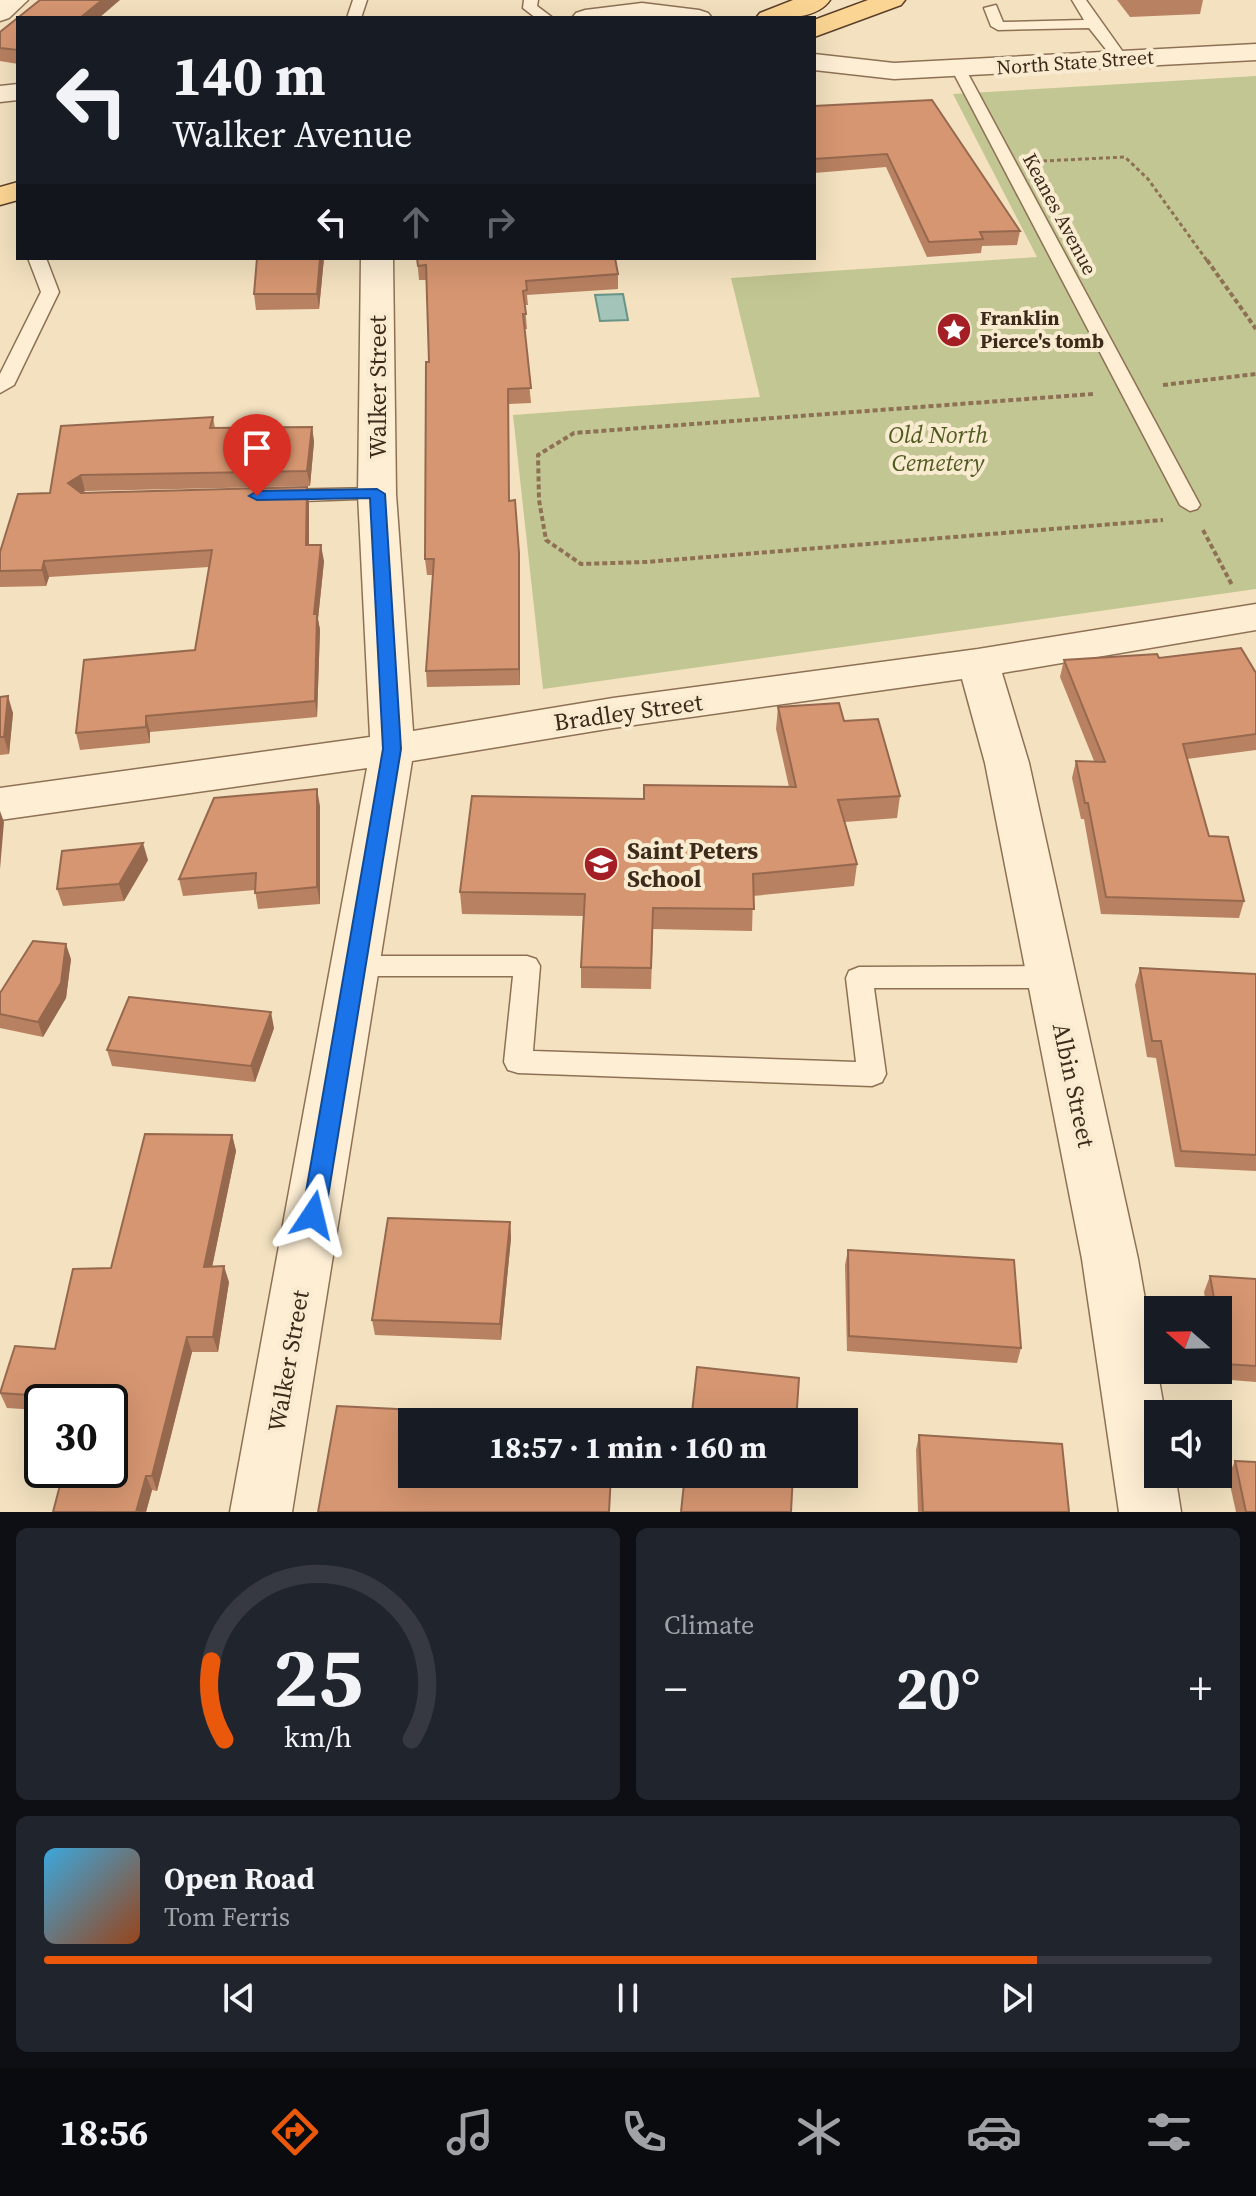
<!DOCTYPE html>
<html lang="en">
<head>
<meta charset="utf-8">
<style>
	body { margin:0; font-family:"Source Serif 4",serif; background:#20242c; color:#f1f3f6; height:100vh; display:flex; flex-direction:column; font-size:30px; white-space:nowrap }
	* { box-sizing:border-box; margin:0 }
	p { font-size:26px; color:#9ea1a6 }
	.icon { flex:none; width:44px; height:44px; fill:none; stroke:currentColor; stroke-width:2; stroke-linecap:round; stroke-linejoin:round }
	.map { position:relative; height:1512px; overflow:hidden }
	.side { display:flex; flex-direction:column; gap:16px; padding:16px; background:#0d0f14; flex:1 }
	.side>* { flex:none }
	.top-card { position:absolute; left:16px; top:16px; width:800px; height:244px; border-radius:0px; box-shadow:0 8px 32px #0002; background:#171b24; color:#f1f3f6; overflow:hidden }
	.needle { width:52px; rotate:290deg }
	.controls { position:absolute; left:1144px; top:1296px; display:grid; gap:16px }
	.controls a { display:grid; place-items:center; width:88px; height:88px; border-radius:0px; background:#171b24; box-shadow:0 8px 32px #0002; font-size:40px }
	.speed { position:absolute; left:24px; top:1384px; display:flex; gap:16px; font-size:40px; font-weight:700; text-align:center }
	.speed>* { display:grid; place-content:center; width:104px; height:104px; border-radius:50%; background:#171b24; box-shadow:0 8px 32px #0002; line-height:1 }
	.speed .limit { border:4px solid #111; border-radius:12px; background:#fff; color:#111 }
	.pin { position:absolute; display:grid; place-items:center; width:68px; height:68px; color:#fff; margin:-82px -34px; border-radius:50% 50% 50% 0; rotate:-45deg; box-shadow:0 0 8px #0007 }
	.pin .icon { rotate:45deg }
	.me { position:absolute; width:88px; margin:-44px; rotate:10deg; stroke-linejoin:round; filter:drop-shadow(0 0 6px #0008) }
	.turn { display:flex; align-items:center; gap:28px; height:168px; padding:0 24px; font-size:36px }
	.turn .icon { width:104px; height:104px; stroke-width:2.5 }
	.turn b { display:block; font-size:56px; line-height:68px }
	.lanes { display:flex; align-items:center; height:76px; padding:0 24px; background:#0003; justify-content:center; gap:40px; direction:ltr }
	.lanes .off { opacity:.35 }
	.big { font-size:60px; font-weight:700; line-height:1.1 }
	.side .card { flex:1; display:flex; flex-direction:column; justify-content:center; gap:12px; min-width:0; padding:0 28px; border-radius:12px; background:#20242c }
	.side .dial { align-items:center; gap:0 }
	.dial svg { height:208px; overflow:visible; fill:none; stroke:#363941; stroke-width:7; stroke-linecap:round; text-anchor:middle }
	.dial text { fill:#f1f3f6; stroke:none }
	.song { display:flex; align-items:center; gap:24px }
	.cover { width:96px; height:96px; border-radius:12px; background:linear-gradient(135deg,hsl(200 70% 55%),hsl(20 70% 35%)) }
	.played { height:8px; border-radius:4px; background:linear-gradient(90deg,#ea580c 85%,#363941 85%) }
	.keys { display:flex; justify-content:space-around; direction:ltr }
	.heat { display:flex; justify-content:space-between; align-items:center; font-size:44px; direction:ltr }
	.side .tiles { flex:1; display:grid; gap:16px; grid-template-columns:1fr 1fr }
	.card:last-child { grid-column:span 2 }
	.trip { position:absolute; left:398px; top:1408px; width:460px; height:80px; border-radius:0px; background:#171b24; box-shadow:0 8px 32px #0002; font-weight:700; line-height:80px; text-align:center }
	.tab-bar { display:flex; height:128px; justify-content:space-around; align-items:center; background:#090b0e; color:#9ea1a6 }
	.tab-bar .icon { width:56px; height:56px }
	.tab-bar .active { color:#ea580c }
	.tab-bar b { font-size:36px; color:#f1f3f6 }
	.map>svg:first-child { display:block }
	.cemetery { fill:#c2c692 }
	.water { fill:#a3c4b9; stroke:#699487; stroke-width:2 }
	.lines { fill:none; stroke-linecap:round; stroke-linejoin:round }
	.service-casing { stroke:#8e7155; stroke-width:3 }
	.minor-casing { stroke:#8e7155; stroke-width:3 }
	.tertiary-casing { stroke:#8e7155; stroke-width:3 }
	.primary-casing { stroke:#5b3f2a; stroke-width:3 }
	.path-far1 { stroke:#8e7155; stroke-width:3; stroke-dasharray:4 3; stroke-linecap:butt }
	.path { stroke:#8e7155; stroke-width:4; stroke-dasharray:5 3; stroke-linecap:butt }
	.service { fill:#fdeed4; fill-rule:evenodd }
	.minor { fill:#fdeed4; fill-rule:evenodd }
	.tertiary { fill:#fdeed4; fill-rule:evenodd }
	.primary { fill:#fbd593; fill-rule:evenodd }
	.wall { fill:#b88161 }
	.shaded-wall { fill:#96694f }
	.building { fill:#d69671; stroke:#96694f; stroke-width:2 }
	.route { fill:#1a73e8; stroke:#114b97; stroke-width:2 }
	.labels { text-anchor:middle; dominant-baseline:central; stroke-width:8; stroke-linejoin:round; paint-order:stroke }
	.far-street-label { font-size:20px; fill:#3c2a1b; stroke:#f9ebd0 }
	.far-poi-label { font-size:20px; font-weight:bold; fill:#3c2a1b; stroke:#f9ebd0; text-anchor:start }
	.street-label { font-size:24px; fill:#3c2a1b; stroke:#f9ebd0 }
	.park-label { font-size:24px; font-style:italic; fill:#4f5b20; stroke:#f9ebd0 }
	.poi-label { font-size:24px; font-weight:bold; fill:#3c2a1b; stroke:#f9ebd0; text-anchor:start }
</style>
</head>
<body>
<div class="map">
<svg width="1256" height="1512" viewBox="0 0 1256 1512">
	<rect width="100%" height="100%" fill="#f3e1bf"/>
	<!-- cemetery -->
	<path class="cemetery" d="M1256,76V589L543,689L513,415L760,397L731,278L1037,257L953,94Z"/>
	<!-- water -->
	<path class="water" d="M623,294L628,320L600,321L595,295Z"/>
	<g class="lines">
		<!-- service casing -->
		<g class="service-casing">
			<g id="service">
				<path d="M353,0H367L361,18H347Z"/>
				<path d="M524,0H538L537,6L553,18H536L523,8Z"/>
				<path d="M1072,0H1086L1128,59L1126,62H1116L1089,28L998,30L991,26L984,8L996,5L1003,22L1084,20Z"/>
				<path d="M959,66L966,70L1200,505L1197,509L1190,511L1180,505L952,70Z"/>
				<path d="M28,258H46L59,292L14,385L0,393V374L41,292Z"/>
				<path d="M377,488L387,494L384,498L276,502L266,496L276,490Z"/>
				<path d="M356,956H527L536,959L540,966L533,1051L856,1062L846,978L849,971L859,967L1052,966L1062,970L1065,977L1062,984L1052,988H874L886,1074L882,1082L872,1086L518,1073L508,1070L504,1062L513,976H356L347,973L343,966L347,959Z"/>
			</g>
		</g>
		<!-- minor casing -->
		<g class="minor-casing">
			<g id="minor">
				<path d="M0,0H28L9,18L0,21Z"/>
				<path d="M642,3L699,10L708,13L712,18H572L576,13L585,10Z"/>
				<path d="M18,84V100L0,102V86Z"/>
				<path d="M361,258H393L396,494L413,731L613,698L978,649L1256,604V630L1002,673L1029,763L1138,1259L1165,1414H1158V1474H1175L1181,1512H1119L1082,1259L985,763L962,679L613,728L412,761L292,1512H230L367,768L0,820V788L370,737L358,494Z"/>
			</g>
		</g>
		<!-- tertiary casing -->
		<g class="tertiary-casing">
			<path id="tertiary" d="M1256,44V60L894,79L814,70V54L894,63Z"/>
		</g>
		<!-- primary casing -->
		<g class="primary-casing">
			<g id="primary">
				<path d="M793,0H830C816,21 778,18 756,18L760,13Z"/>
				<path d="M868,0H905L901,5L814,37V20Z"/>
				<path d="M18,182V200L0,205V187Z"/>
			</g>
		</g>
		<!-- path-far1 -->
		<path class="path-far1" d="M1043,161L1125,157L1148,179L1208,262"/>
		<!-- path -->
		<g class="path">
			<path d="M1207,260L1256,329"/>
			<path d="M1163,385L1256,374"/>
			<path d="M1093,394L574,433L538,455L539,500L546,540L581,564L646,562L1163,520"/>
			<path d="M1203,530L1232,585"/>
		</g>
		<!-- service -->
		<use href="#service" class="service"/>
		<!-- minor -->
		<use href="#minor" class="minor"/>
		<!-- tertiary -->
		<use href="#tertiary" class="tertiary"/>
		<!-- primary -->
		<use href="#primary" class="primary"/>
	</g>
	<!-- wall -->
	<g class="wall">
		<path d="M1117,0H1203L1200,14L1130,17Z"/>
		<path d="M18,18V64L0,61V32Z"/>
		<path d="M814,106L1020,231L1017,245L982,246L981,253L927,257L886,167L814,173Z"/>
		<path d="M324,258L319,309L256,310L254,294Z"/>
		<path d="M417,258L618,274V289L527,295L528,305H525L527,329H524L531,403L509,404V500L519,553L520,569V685L427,687L426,671L433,575H427L425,559L429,362L426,280H419Z"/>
		<path d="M213,417L215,428L312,427L314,442L310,486L85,491L82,493L309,503V545L324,561L318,619L320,630L317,717L150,732V743L80,750L76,733L195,650L209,567L49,577L46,586L0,587V552L50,493L61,426Z"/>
		<path d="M1159,658L1256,673V750L1187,759L1209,836L1244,901L1239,918L1101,914L1084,819H1081L1072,778L1076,761H1094L1060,677L1064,660Z"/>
		<path d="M0,697L13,713L9,754L0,755Z"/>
		<path d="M778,707L844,721L900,796L897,818L845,822L857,864L854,886L753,896L752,931L653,929L651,989L581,988V967L583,916L462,914L460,892L644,799L789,787L776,729Z"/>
		<path d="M320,806V904L258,909L255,890L183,896L179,879Z"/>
		<path d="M148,860L124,901L63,906L57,889Z"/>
		<path d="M71,959L66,998L43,1037L0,1028V993Z"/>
		<path d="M1140,968L1256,974V1171L1175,1167L1156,1058L1147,1057L1135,985Z"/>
		<path d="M274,1028L255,1082L112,1066L107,1050Z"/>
		<path d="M232,1135L236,1151L212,1267L229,1282L218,1352H192L157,1491L152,1490L146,1512H53L110,1470L42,1402V1451H36L29,1436L38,1410L7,1408L0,1393L55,1349L111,1268Z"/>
		<path d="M510,1222L511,1238L501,1340L375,1335L372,1320Z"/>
		<path d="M848,1250L1021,1348L1017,1363L847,1351L845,1265Z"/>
		<path d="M1210,1276L1256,1279V1382L1218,1379L1217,1370H1218V1310H1207L1204,1292Z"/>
		<path d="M919,1435L1069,1512H918L916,1450Z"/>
		<path d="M1235,1461L1256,1512H1236L1228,1476Z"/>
	</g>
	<!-- shaded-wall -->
	<g class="shaded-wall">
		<path d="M102,0H120L99,18H80Z"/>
		<path d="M320,258H324L319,309L317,294Z"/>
		<path d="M312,427L314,442L310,486L307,471Z"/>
		<path d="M81,475L85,491L72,499L68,483Z"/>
		<path d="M307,487L309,503V561L306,545Z"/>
		<path d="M321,545L324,561L318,619L320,630L317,717L315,701L314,614Z"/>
		<path d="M519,553L520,569V685L519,669Z"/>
		<path d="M44,561L49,577L46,586L42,570Z"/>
		<path d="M8,696L13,713L9,754L4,737Z"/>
		<path d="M146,716L150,732V743L146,727Z"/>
		<path d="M317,789L320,806V904L317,887Z"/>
		<path d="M0,811L4,822L0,869Z"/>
		<path d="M143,843L148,860L124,901L119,884Z"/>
		<path d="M66,944L71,959L66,998L43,1037L38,1022Z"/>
		<path d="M271,1012L274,1028L255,1082L251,1066Z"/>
		<path d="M232,1135L236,1151L209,1282L204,1267Z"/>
		<path d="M510,1222L511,1238L501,1340L500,1324Z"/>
		<path d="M224,1266L229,1282L218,1352L213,1337Z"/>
		<path d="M187,1337L192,1352L157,1491L152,1476Z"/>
		<path d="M146,1476L152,1490L146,1512H136Z"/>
	</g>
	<!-- building -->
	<g class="building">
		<path d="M40,0H102L80,18H18V50L0,48V32Z"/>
		<path d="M932,100L1020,231L980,232L983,239L929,242L887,154L814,159V106Z"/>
		<path d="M257,258H320L317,294H254Z"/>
		<path d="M417,258H615L618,274L526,281L527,290L523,291L526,314H523L531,388L508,389L509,501L515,500L519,553V669L426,671L434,559H425L426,362H429L426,265L418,266Z"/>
		<path d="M213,417L210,428L312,427L307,471L81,475L68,483L81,493L307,487L306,545H321L314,614H317L315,701L146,716V727L76,733L84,660L195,650L212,550L44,561L42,570L0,571V552L18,494L50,493L61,426Z"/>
		<path d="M1241,648L1256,673V734L1183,744L1209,836L1228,837L1244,901L1106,897L1088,803H1085L1076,761L1105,762L1064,660L1157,654L1159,658Z"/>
		<path d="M8,696L4,737H0V697Z"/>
		<path d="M839,703L844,721L878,719L900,796L838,800L857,864L753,874L754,909L653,908L651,968L581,967L585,894L460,892L472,796L644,799V785L796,787L778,707Z"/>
		<path d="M317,789V887L255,893L256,873L179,879L214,798Z"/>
		<path d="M143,843L119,884L57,889L62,851Z"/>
		<path d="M33,941L66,944L61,983L38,1022L0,1014V993Z"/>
		<path d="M1140,968L1256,974V1155L1181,1151L1161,1041H1152Z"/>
		<path d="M129,997L271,1012L251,1066L107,1050Z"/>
		<path d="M145,1134L232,1135L204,1267L224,1266L213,1337H187L152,1476H146L136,1512H53L64,1470H110V1402H42V1437L29,1436L43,1396L0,1393L15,1346L55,1349L73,1269L111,1268Z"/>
		<path d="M388,1218L510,1222L500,1324L372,1320Z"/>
		<path d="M848,1250L1014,1260L1021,1348L849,1336Z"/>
		<path d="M1210,1276L1256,1279V1366L1225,1364L1218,1322V1310H1216Z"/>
		<path d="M697,1367L799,1378L796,1422H691Z"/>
		<path d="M337,1406L476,1413V1416L614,1420L613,1422H412V1474H611L609,1512H318Z"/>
		<path d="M919,1435L1062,1444L1069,1512H923Z"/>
		<path d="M1235,1461L1256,1462V1512H1246Z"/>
		<path d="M685,1474H793L791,1512H681Z"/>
	</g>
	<!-- route -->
	<path class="route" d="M377,489L385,494L401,749L325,1215L321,1222L313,1225L305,1222L302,1215L383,749L370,498L257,500L249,496L257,491Z"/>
	<!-- icons -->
	<defs>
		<g id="sight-disc" transform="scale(1.8)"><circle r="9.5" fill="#a41e25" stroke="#f9ebd0"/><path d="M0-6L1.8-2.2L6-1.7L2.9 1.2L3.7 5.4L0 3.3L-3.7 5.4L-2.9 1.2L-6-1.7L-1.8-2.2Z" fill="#fff"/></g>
		<g id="school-disc" transform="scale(1.8)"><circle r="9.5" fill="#a41e25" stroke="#f9ebd0"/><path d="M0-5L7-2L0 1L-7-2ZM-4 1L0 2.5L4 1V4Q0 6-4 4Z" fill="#fff"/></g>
	</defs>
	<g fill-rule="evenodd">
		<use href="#sight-disc" x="954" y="330"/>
		<use href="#school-disc" x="601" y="864"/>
	</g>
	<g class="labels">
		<!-- far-street labels -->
		<g class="far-street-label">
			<text transform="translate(1075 62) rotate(-4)">North State Street</text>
			<text transform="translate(1060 214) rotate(62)">Keanes Avenue</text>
		</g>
		<!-- far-poi labels -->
		<g class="far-poi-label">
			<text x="980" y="318">Franklin<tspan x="980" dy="23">Pierce's tomb</tspan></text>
		</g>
		<!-- street labels -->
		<g class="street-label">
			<text transform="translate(377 387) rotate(-90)">Walker Street</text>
			<text transform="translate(628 712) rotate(-8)">Bradley Street</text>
			<text transform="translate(1074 1085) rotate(78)">Albin Street</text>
			<text transform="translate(288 1361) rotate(-80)">Walker Street</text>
		</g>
		<!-- park labels -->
		<g class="park-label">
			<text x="938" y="434">Old North<tspan x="938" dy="28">Cemetery</tspan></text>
		</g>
		<!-- poi labels -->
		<g class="poi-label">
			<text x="627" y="850">Saint Peters<tspan x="627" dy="28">School</tspan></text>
		</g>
	</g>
</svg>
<div class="controls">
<a><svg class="needle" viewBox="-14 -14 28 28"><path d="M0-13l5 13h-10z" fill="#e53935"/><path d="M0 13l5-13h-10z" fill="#9ea1a6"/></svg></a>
<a><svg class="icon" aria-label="sound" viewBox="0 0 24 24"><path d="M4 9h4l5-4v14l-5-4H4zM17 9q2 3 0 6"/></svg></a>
</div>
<div class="speed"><div class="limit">30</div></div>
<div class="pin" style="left:257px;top:496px;background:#d93025"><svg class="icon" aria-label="arrive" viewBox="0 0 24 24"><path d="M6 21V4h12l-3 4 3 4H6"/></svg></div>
<svg class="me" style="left:313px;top:1215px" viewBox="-20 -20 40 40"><path d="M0-17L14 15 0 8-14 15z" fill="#1a73e8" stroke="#fff" stroke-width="4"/></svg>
<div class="trip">18:57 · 1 min · 160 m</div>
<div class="top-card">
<div class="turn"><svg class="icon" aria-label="left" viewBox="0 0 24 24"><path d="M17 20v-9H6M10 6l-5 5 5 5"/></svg><div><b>140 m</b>Walker Avenue</div></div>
<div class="lanes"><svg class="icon" aria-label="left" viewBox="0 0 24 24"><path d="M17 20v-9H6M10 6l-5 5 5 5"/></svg><svg class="icon off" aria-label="ahead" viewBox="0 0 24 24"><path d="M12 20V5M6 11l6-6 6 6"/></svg><svg class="icon off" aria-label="right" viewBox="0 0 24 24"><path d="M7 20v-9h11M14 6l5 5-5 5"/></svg></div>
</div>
</div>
<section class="side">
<div class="tiles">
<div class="card dial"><svg viewBox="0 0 100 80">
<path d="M14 69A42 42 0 1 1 86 69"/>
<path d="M14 69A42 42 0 0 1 9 39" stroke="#ea580c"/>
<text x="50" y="56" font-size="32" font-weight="700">25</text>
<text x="50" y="72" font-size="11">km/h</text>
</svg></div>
<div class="card"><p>Climate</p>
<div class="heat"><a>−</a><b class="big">20°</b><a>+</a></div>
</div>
<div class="card">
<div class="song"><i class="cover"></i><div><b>Open Road</b><p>Tom Ferris</p></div></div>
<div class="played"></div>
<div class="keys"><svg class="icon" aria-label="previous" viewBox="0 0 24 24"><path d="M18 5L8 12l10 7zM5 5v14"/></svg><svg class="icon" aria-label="pause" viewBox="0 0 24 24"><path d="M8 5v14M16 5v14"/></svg><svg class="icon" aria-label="next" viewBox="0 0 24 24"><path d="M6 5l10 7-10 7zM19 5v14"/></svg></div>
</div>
</div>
</section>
<nav class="tab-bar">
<b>18:56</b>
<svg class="icon active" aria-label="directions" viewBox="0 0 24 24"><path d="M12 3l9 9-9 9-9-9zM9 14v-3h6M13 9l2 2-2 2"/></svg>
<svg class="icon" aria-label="music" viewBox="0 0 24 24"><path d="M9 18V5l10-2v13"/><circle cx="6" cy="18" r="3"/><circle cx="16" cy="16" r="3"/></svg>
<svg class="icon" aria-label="phone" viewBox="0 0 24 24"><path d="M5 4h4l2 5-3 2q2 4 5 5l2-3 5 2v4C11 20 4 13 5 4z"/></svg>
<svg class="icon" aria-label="climate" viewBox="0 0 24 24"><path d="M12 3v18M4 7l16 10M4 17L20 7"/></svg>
<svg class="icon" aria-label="car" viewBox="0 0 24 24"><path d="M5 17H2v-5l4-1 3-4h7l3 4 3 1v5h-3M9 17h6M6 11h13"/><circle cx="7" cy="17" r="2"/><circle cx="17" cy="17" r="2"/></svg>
<svg class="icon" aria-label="filters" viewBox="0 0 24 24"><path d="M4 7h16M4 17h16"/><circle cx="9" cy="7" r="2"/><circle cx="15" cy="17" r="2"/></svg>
</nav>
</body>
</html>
